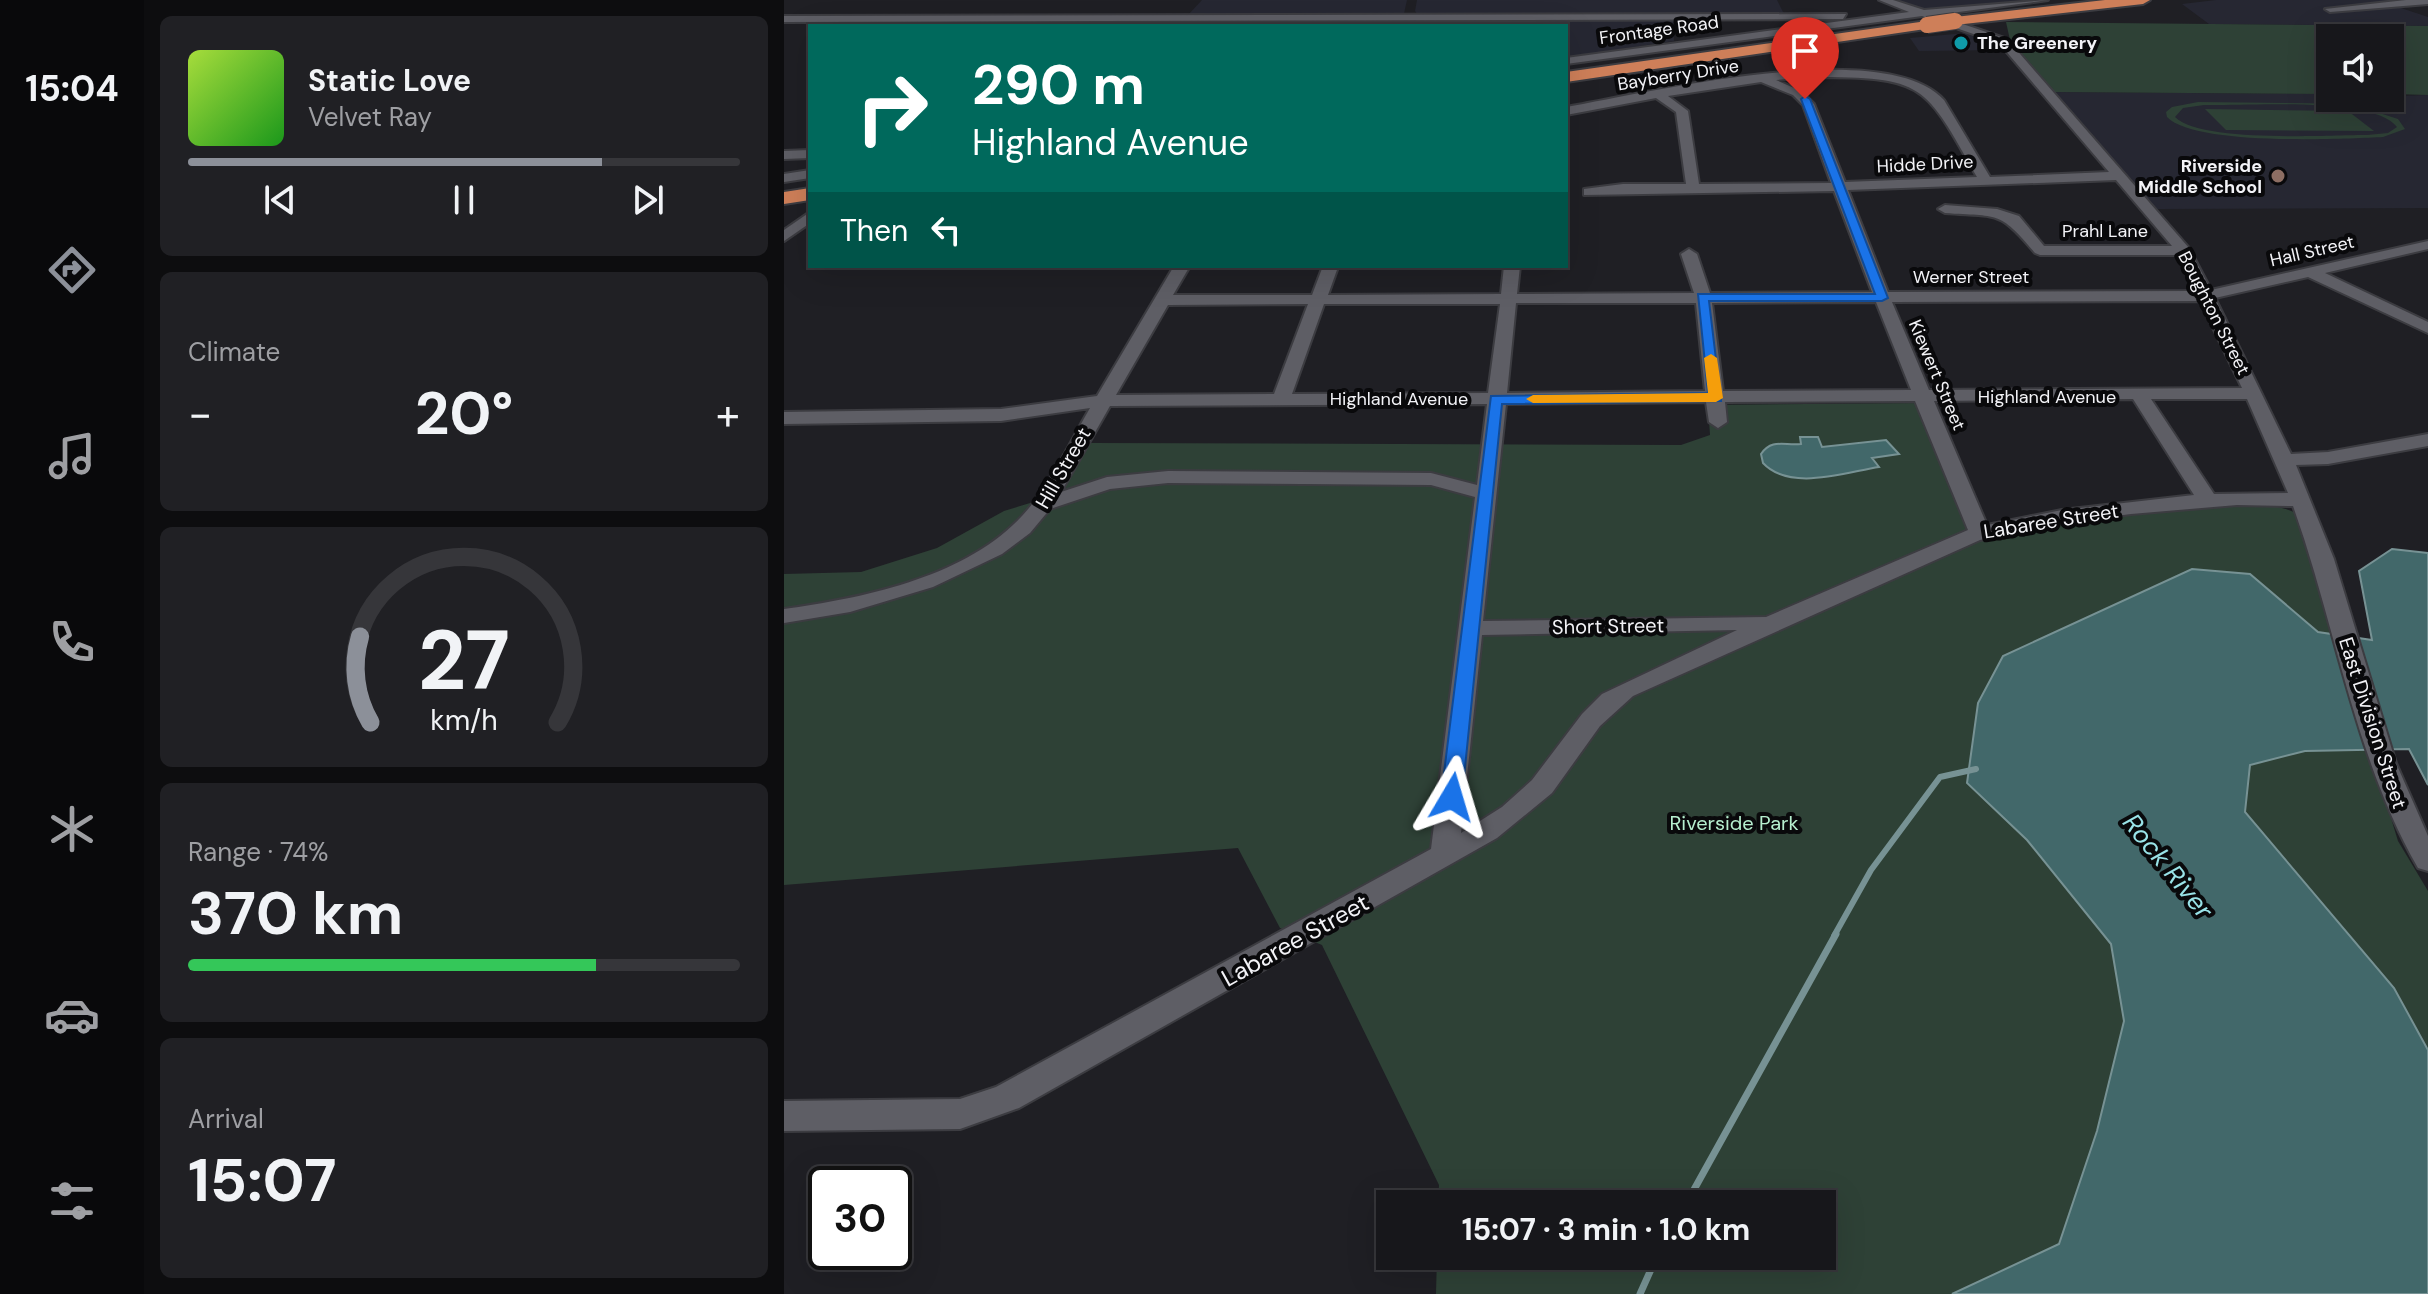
<!DOCTYPE html>
<html lang="en">
<head>
<meta charset="utf-8">
<style>
	body { margin:0; font-family:"DM Sans",sans-serif; background:#202024; color:#f1f3f6; height:100vh; display:flex; flex-direction:column; font-size:30px; white-space:nowrap }
	* { box-sizing:border-box; margin:0 }
	p { font-size:26px; color:#9e9fa3 }
	.icon { flex:none; width:44px; height:44px; fill:none; stroke:currentColor; stroke-width:2; stroke-linecap:round; stroke-linejoin:round }
	.map { position:relative; flex:1; overflow:hidden }
	.sheet { display:flex; flex-direction:column; gap:16px; padding:16px; background:#0d0d0f; width:640px }
	.sheet>* { flex:none }
	.hud { position:absolute; left:24px; top:24px; width:760px; height:244px; border-radius:0px; box-shadow:0 8px 32px #0002,0 0 0 2px #36363a; background:#00695c; color:#fff; overflow:hidden }
	.controls { position:absolute; left:1532px; top:24px; display:grid; gap:16px }
	.controls a { display:grid; place-items:center; width:88px; height:88px; border-radius:0px; background:#17171b; box-shadow:0 8px 32px #0002,0 0 0 2px #36363a; font-size:40px }
	.speed { position:absolute; left:24px; top:1166px; display:flex; gap:16px; font-size:40px; font-weight:700; text-align:center }
	.speed>* { display:grid; place-content:center; width:104px; height:104px; border-radius:50%; background:#17171b; box-shadow:0 8px 32px #0002,0 0 0 2px #36363a; line-height:1 }
	.speed .limit { border:4px solid #111; border-radius:12px; background:#fff; color:#111 }
	.pin { position:absolute; display:grid; place-items:center; width:68px; height:68px; color:#fff; margin:-82px -34px; border-radius:50% 50% 50% 0; rotate:-45deg; box-shadow:0 0 8px #0007 }
	.pin .icon { rotate:45deg }
	.me { position:absolute; width:88px; margin:-44px; rotate:7deg; stroke-linejoin:round; filter:drop-shadow(0 0 6px #0008) }
	.turn { display:flex; align-items:center; gap:28px; height:168px; padding:0 32px; font-size:36px }
	.turn .icon { width:104px; height:104px; stroke-width:2.5 }
	.turn b { display:block; font-size:56px; line-height:68px }
	.then { display:flex; align-items:center; height:76px; padding:0 32px; background:#0003; gap:16px; font-size:30px }
	.big { font-size:60px; font-weight:700; line-height:1.1 }
	.sheet .tile { flex:1; display:flex; flex-direction:column; justify-content:center; gap:12px; min-width:0; padding:0 28px; border-radius:12px; background:#202024 }
	.sheet .dial { align-items:center; gap:0 }
	.dial svg { height:208px; overflow:visible; fill:none; stroke:#36363a; stroke-width:7; stroke-linecap:round; text-anchor:middle }
	.dial text { fill:#f1f3f6; stroke:none }
	.song { display:flex; align-items:center; gap:24px }
	.cover { width:96px; height:96px; border-radius:12px; background:linear-gradient(135deg,hsl(80 70% 55%),hsl(120 70% 35%)) }
	.played { height:8px; border-radius:4px; background:linear-gradient(90deg,#8c9099 75%,#36363a 75%) }
	.keys { display:flex; justify-content:space-around; direction:ltr }
	.heat { display:flex; justify-content:space-between; align-items:center; font-size:44px; direction:ltr }
	.charge { height:12px; border-radius:6px; background:linear-gradient(90deg,#34c759 74%,#36363a 0) }
	.trip { position:absolute; left:592px; top:1190px; width:460px; height:80px; border-radius:0px; background:#17171b; box-shadow:0 8px 32px #0002,0 0 0 2px #36363a; font-weight:700; line-height:80px; text-align:center }
	main { display:flex; flex:1; min-height:0 }
	.tab-bar { display:flex; flex-direction:column; width:144px; justify-content:space-around; align-items:center; background:#09090b; color:#9e9fa3 }
	.tab-bar .icon { width:56px; height:56px }
	.tab-bar .on { color:#8c9099 }
	.tab-bar b { font-size:36px; color:#f1f3f6 }
	.map>svg:first-child { display:block }
	.built { fill:#262732 }
	.green { fill:#2e4136; fill-rule:evenodd }
	.water { fill:#42686a; stroke:#779294; stroke-width:2 }
	.lines { fill:none; stroke-linecap:round; stroke-linejoin:round }
	.stream-far1 { stroke:#779294; stroke-width:6 }
	.stream { stroke:#779294; stroke-width:7 }
	.minor-casing { stroke:#3c3c41; stroke-width:4 }
	.highway-casing { stroke:#3c3c41; stroke-width:4 }
	.minor { fill:#5e5e65; fill-rule:evenodd }
	.highway { fill:#ce7f59; fill-rule:evenodd }
	.highway-bridge-casing { stroke:#3c3c41; stroke-width:18; stroke-linecap:butt }
	.highway-bridge { stroke:#ce7f59; stroke-width:16 }
	.route { fill:#1a73e8; stroke:#114b97; stroke-width:2 }
	.slow { fill:#f59e0b }
	.culture-dot { fill:#0f9aa8; stroke:#09090b; stroke-width:3 }
	.education-dot { fill:#8d6e63; stroke:#09090b; stroke-width:3 }
	.labels { text-anchor:middle; dominant-baseline:central; stroke-width:8; stroke-linejoin:round; paint-order:stroke }
	.far-street-label { font-size:18px; fill:#f3f3f7; stroke:#09090b }
	.far-poi-label { font-size:18px; font-weight:bold; fill:#f3f3f7; stroke:#09090b; text-anchor:start }
	.street-label { font-size:20px; fill:#f3f3f7; stroke:#09090b }
	.park-label { font-size:20px; fill:#b6efcf; stroke:#09090b }
	.near-street-label { font-size:24px; fill:#f3f3f7; stroke:#09090b }
	.near-water-label { font-size:26px; font-style:italic; fill:#99e3e8; stroke:#09090b }
</style>
</head>
<body>
<main>
<nav class="tab-bar">
<b>15:04</b>
<svg class="icon on" aria-label="directions" viewBox="0 0 24 24"><path d="M12 3l9 9-9 9-9-9zM9 14v-3h6M13 9l2 2-2 2"/></svg>
<svg class="icon" aria-label="music" viewBox="0 0 24 24"><path d="M9 18V5l10-2v13"/><circle cx="6" cy="18" r="3"/><circle cx="16" cy="16" r="3"/></svg>
<svg class="icon" aria-label="phone" viewBox="0 0 24 24"><path d="M5 4h4l2 5-3 2q2 4 5 5l2-3 5 2v4C11 20 4 13 5 4z"/></svg>
<svg class="icon" aria-label="climate" viewBox="0 0 24 24"><path d="M12 3v18M4 7l16 10M4 17L20 7"/></svg>
<svg class="icon" aria-label="car" viewBox="0 0 24 24"><path d="M5 17H2v-5l4-1 3-4h7l3 4 3 1v5h-3M9 17h6M6 11h13"/><circle cx="7" cy="17" r="2"/><circle cx="17" cy="17" r="2"/></svg>
<svg class="icon" aria-label="filters" viewBox="0 0 24 24"><path d="M4 7h16M4 17h16"/><circle cx="9" cy="7" r="2"/><circle cx="15" cy="17" r="2"/></svg>
</nav>
<section class="sheet">
<div class="tile">
<div class="song"><i class="cover"></i><div><b>Static Love</b><p>Velvet Ray</p></div></div>
<div class="played"></div>
<div class="keys"><svg class="icon" aria-label="previous" viewBox="0 0 24 24"><path d="M18 5L8 12l10 7zM5 5v14"/></svg><svg class="icon" aria-label="pause" viewBox="0 0 24 24"><path d="M8 5v14M16 5v14"/></svg><svg class="icon" aria-label="next" viewBox="0 0 24 24"><path d="M6 5l10 7-10 7zM19 5v14"/></svg></div>
</div>
<div class="tile"><p>Climate</p>
<div class="heat"><a>−</a><b class="big">20°</b><a>+</a></div>
</div>
<div class="tile dial"><svg viewBox="0 0 100 80">
<path d="M14 69A42 42 0 1 1 86 69"/>
<path d="M14 69A42 42 0 0 1 10 36" stroke="#8c9099"/>
<text x="50" y="56" font-size="32" font-weight="700">27</text>
<text x="50" y="72" font-size="11">km/h</text>
</svg></div>
<div class="tile"><p>Range · 74%</p><b class="big">370 km</b><div class="charge"></div></div>
<div class="tile"><p>Arrival</p><b class="big">15:07</b></div>
</section>
<div class="map">
<svg width="1644" height="1294" viewBox="0 0 1644 1294">
	<rect width="100%" height="100%" fill="#1f1f24"/>
	<!-- built -->
	<g class="built">
		<path d="M418,0H623L619,18L889,17L890,41L782,57V26H419L425,19L404,15Z"/>
		<path d="M633,0H993L1000,14L634,15L631,11Z"/>
		<path d="M1105,0H1247L1136,12Z"/>
		<path d="M1432,0H1643L1605,4L1644,17V26L1425,24L1398,4Z"/>
		<path d="M1182,33L1219,50L1135,51L1126,38Z"/>
		<path d="M1269,92L1546,94V98L1644,95V208L1372,209Z"/>
	</g>
	<!-- green -->
	<g class="green">
		<path d="M1222,22L1644,26V95L1606,94V38H1546V94L1269,92L1226,40Z"/>
		<path d="M1414,102L1586,104L1592,107L1580,108L1614,119L1621,129L1599,137C1556,139 1411,146 1383,117L1382,112L1388,107ZM1420,105C1459,106 1590,96 1613,127L1604,133L1583,135C1543,135 1417,143 1391,117L1399,108Z"/>
		<path d="M1421,109L1564,111L1590,131L1442,130Z"/>
		<path d="M1140,403L1191,521L1215,535L1234,529C1296,521 1466,487 1514,514L1614,841L1644,891V1294H652L653,1256H1038V1204H654L655,1185L538,945L496,928L454,848L0,885V574L77,572L153,548L220,511L256,500L282,482L305,443L897,445L926,435L924,405Z"/>
	</g>
	<!-- water -->
	<g class="water">
		<path d="M1016,437H1034L1038,447L1102,440L1115,454L1088,458L1095,467C1062,472 1006,492 979,463L977,454C988,438 1001,446 1017,444Z"/>
		<path d="M1608,549L1644,553V785L1625,749L1521,751L1466,765L1461,812L1610,988L1644,1050V1294H1168L1275,1244L1313,1131L1340,1021L1327,944L1243,840L1183,783L1194,703L1219,656L1408,569L1466,574L1534,632L1588,640L1575,571Z"/>
	</g>
	<g class="lines">
		<!-- stream-far1 -->
		<path class="stream-far1" d="M1050,936L1087,870L1156,777L1192,769"/>
		<!-- stream -->
		<g class="stream">
			<path d="M902,1204L1052,934"/>
			<path d="M856,1294L873,1256"/>
		</g>
		<!-- minor casing -->
		<g class="minor-casing">
			<g id="minor">
				<path d="M1095,0H1109L1140,10L1264,0L1152,15L1223,39L1405,248L1427,290L1644,241V249L1541,273L1644,322V333L1524,277L1431,298L1507,454L1544,452L1644,434V446L1544,464L1512,465L1550,559L1612,763L1644,836V871L1634,868C1570,757 1552,626 1509,506L1453,505L1347,514L1255,526L1196,540L849,696L816,726L768,793L713,838L235,1108L176,1129L0,1131V1101L176,1099L212,1087L647,849L691,497L647,485L384,483L326,489L266,509L246,533L218,554L149,587L66,612L0,623V609C85,597 194,575 249,503C271,475 288,439 306,408L217,421L0,424V412L217,409L313,396L390,266H406L389,295H528L539,266L554,267L544,295L717,294L720,266H736L733,294L910,293L897,254L905,249L913,254L926,293L1088,292L1050,191L800,195V189L839,184H902L892,112L872,98L782,115V107C864,93 1100,35 1160,100L1206,177L1325,172L1215,43L1138,16L782,64V58L1125,12ZM1028,77C1141,77 1140,83 1193,177L1061,182L1030,104L1017,91L992,80ZM977,82L1009,95L1019,105L1047,183L915,184L904,111L884,96ZM1332,180L1388,246H1260L1235,216L1213,209L1161,205L1154,209L1161,213C1215,217 1215,210 1251,253L1256,255H1395L1412,291L1104,292L1064,190ZM1416,301L1458,388L1145,390L1108,302ZM1092,302L1127,390L939,391L928,303ZM732,303H912L921,391L723,393ZM524,304L490,394L332,395L384,305ZM540,304H716L704,393L508,394ZM1349,399L1410,495L1278,510L1203,525L1150,401ZM1367,399H1463L1504,493L1430,494ZM1131,401L1184,530L982,617L699,621L722,404L922,402L925,422L934,428L943,422L941,402ZM703,404L693,485L647,473L384,471L323,477L277,492L326,406ZM953,630L818,694L798,714L748,780L718,807L677,833L698,635Z"/>
				<path d="M1622,0H1644V4L1546,12L1541,9Z"/>
				<path d="M1062,14L1059,19L0,22V16Z"/>
				<path d="M26,150V158L0,159V151Z"/>
				<path d="M26,170V178L0,182V174Z"/>
				<path d="M26,212V223L0,241V230Z"/>
			</g>
		</g>
		<!-- highway casing -->
		<g class="highway-casing">
			<g id="highway">
				<path d="M1321,0H1366L1359,4L1171,25L1164,21L1171,17Z"/>
				<path d="M1143,21L1148,22V28L782,82V72Z"/>
				<path d="M26,188V200L0,204V192Z"/>
			</g>
		</g>
		<!-- minor -->
		<use href="#minor" class="minor"/>
		<!-- highway -->
		<use href="#highway" class="highway"/>
		<!-- highway-bridge casing -->
		<g class="highway-bridge-casing">
			<path id="highway-bridge" d="M1143,25L1171,21"/>
		</g>
		<!-- highway-bridge -->
		<use href="#highway-bridge" class="highway-bridge"/>
	</g>
	<!-- route -->
	<path class="route" d="M1021,96L1026,99L1104,298L1098,301H925L937,401L718,404L678,797L675,802H660L657,797L707,396L924,393L914,294H1091L1017,99Z"/>
	<!-- slow -->
	<path class="slow" d="M927,354L933,358L939,398L932,402L749,403L742,399L749,395L924,393L920,358Z"/>
	<!-- markers -->
	<circle class="culture-dot" cx="1177" cy="43" r="8"/>
	<circle class="education-dot" cx="1494" cy="176" r="8"/>
	<g class="labels">
		<!-- far-street labels -->
		<g class="far-street-label">
			<text transform="translate(875 30) rotate(-8)">Frontage Road</text>
			<text transform="translate(894 75) rotate(-9)">Bayberry Drive</text>
			<text transform="translate(1141 164) rotate(-3)">Hidde Drive</text>
			<text x="1321" y="231">Prahl Lane</text>
			<text transform="translate(1528 251) rotate(-13)">Hall Street</text>
			<text x="1187" y="277">Werner Street</text>
			<text transform="translate(1430 313) rotate(63)">Boughton Street</text>
			<text transform="translate(1153 375) rotate(67)">Kiewert Street</text>
			<text x="1263" y="397">Highland Avenue</text>
			<text x="615" y="399">Highland Avenue</text>
		</g>
		<!-- far-poi labels -->
		<g class="far-poi-label">
			<text x="1193" y="43">The Greenery</text>
			<text x="1478" y="166" text-anchor="end">Riverside<tspan x="1478" dy="21">Middle School</tspan></text>
		</g>
		<!-- street labels -->
		<g class="street-label">
			<text transform="translate(279 468) rotate(-60)">Hill Street</text>
			<text transform="translate(1267 521) rotate(-9)">Labaree Street</text>
			<text transform="translate(824 626) rotate(-1)">Short Street</text>
			<text transform="translate(1589 723) rotate(72)">East Division Street</text>
		</g>
		<!-- park labels -->
		<g class="park-label">
			<text x="950" y="823">Riverside Park</text>
		</g>
		<!-- near-street labels -->
		<g class="near-street-label">
			<text transform="translate(511 940) rotate(-29)">Labaree Street</text>
		</g>
		<!-- near-water labels -->
		<g class="near-water-label">
			<text transform="translate(1384 866) rotate(51)">Rock River</text>
		</g>
	</g>
</svg>
<div class="controls">
<a><svg class="icon" aria-label="sound" viewBox="0 0 24 24"><path d="M4 9h4l5-4v14l-5-4H4zM17 9q2 3 0 6"/></svg></a>
</div>
<div class="speed"><div class="limit">30</div></div>
<div class="pin" style="left:1021px;top:99px;background:#d93025"><svg class="icon" aria-label="arrive" viewBox="0 0 24 24"><path d="M6 21V4h12l-3 4 3 4H6"/></svg></div>
<svg class="me" style="left:668px;top:797px" viewBox="-20 -20 40 40"><path d="M0-17L14 15 0 8-14 15z" fill="#1a73e8" stroke="#fff" stroke-width="4"/></svg>
<div class="trip">15:07 · 3 min · 1.0 km</div>
<div class="hud">
<div class="turn"><svg class="icon" aria-label="right" viewBox="0 0 24 24"><path d="M7 20v-9h11M14 6l5 5-5 5"/></svg><div><b>290 m</b>Highland Avenue</div></div>
<div class="then">Then<svg class="icon" aria-label="left" viewBox="0 0 24 24"><path d="M17 20v-9H6M10 6l-5 5 5 5"/></svg></div>
</div>
</div>
</main>
</body>
</html>
